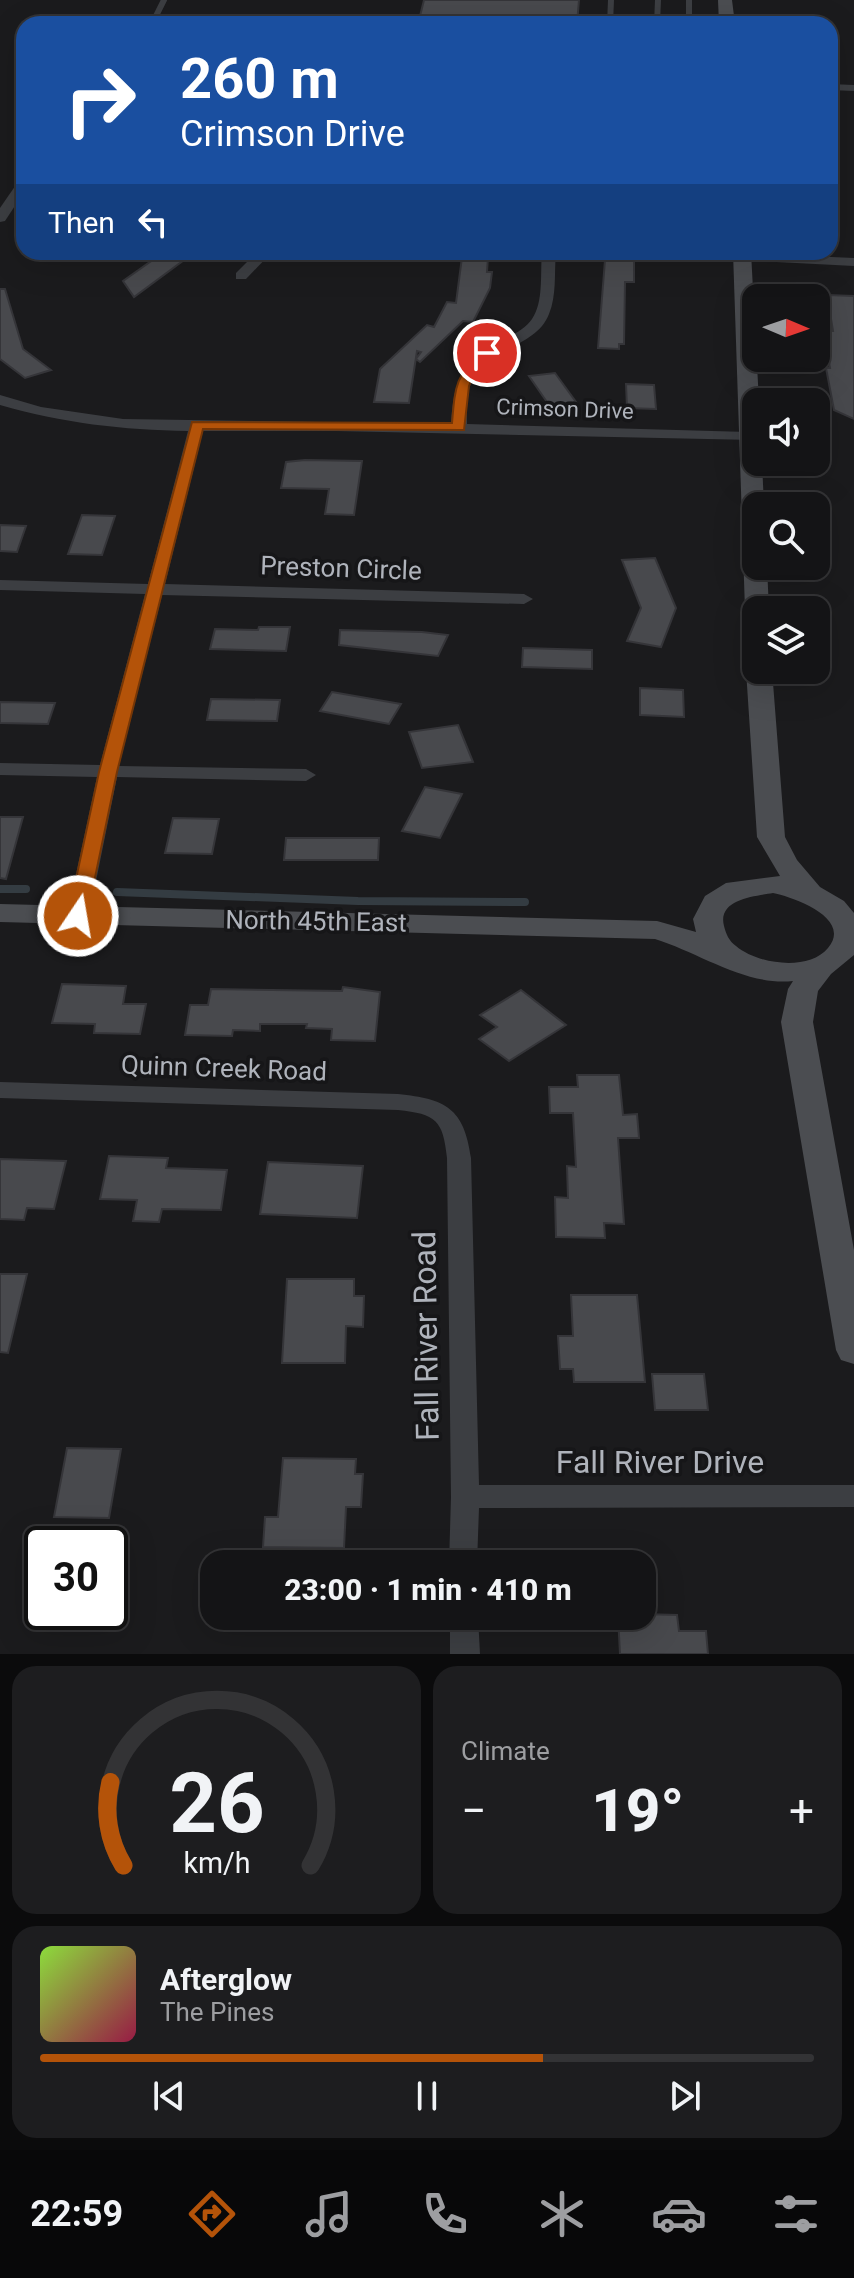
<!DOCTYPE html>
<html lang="en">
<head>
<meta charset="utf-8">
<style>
	body { margin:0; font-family:Roboto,sans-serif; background:#1d1d1f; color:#f1f3f6; height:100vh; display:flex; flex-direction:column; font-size:30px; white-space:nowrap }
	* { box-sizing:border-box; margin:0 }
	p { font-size:26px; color:#9d9ea1 }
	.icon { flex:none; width:44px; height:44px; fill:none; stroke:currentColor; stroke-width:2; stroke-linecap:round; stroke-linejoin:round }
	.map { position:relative; height:1654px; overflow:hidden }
	.side { display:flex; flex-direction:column; gap:12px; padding:12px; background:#0b0b0c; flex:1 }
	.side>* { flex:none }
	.banner { position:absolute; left:16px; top:16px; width:822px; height:244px; border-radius:24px; box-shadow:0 8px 32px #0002,0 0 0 2px #333335; background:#1a4fa0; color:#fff; overflow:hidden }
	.needle { width:52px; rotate:92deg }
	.tools { position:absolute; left:742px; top:284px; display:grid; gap:16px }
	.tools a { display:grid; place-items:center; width:88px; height:88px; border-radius:16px; background:#141416; box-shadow:0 8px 32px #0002,0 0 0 2px #333335; font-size:40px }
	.speed { position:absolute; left:24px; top:1526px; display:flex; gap:16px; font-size:40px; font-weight:700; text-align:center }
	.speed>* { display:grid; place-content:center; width:104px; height:104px; border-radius:50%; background:#141416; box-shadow:0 8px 32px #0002,0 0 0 2px #333335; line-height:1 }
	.speed .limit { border:4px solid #111; border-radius:12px; background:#fff; color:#111 }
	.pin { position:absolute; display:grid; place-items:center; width:68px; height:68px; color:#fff; margin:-34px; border:4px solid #fff; border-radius:50%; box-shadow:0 2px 8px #0007 }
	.me { position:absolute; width:88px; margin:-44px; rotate:12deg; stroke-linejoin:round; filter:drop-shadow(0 0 6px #0008) }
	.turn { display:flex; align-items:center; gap:28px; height:168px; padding:0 32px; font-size:36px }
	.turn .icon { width:104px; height:104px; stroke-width:2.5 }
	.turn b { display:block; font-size:56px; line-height:68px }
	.then { display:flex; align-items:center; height:76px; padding:0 32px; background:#0003; gap:16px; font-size:30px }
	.big { font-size:60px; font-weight:800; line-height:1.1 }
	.side .widget { flex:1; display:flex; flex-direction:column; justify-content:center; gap:12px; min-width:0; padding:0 28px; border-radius:24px; background:#1d1d1f }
	.side .dial { align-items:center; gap:0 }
	.dial svg { height:208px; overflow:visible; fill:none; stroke:#333335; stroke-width:7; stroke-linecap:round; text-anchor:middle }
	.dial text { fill:#f1f3f6; stroke:none }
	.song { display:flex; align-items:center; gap:24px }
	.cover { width:96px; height:96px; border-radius:12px; background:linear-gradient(135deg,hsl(90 70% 55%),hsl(340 70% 35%)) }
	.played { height:8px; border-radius:4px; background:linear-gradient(90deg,#b45309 65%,#333335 65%) }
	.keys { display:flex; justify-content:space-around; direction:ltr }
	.heat { display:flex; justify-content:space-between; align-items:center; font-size:44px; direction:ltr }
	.side .tiles { flex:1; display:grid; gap:12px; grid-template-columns:1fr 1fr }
	.widget:last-child { grid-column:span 2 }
	.trip { position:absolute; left:200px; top:1550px; width:456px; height:80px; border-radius:24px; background:#141416; box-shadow:0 8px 32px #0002,0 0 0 2px #333335; font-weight:800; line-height:80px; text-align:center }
	.dock { display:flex; height:128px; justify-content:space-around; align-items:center; background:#080809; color:#9d9ea1 }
	.dock .icon { width:56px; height:56px }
	.dock .current { color:#b45309 }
	.dock b { font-size:36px; color:#f1f3f6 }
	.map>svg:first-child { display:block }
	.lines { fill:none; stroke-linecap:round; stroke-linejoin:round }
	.stream { stroke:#343c42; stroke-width:8 }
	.building { fill:#48494d; stroke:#353539; stroke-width:2 }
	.lane { stroke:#3c3e42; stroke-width:6 }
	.street { fill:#3c3e42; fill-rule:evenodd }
	.secondary { fill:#4b4d51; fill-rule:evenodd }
	.route { fill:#b45309; stroke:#753606; stroke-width:2 }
	.labels { text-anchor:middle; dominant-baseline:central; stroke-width:7; stroke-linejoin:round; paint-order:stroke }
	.far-street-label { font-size:22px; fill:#afb3bb; stroke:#161618 }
	.street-label { font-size:26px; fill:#afb3bb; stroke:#161618 }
	.near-street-label { font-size:32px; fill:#afb3bb; stroke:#161618 }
</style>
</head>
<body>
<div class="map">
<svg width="854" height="1654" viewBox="0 0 854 1654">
	<rect width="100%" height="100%" fill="#1b1b1d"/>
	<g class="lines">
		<!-- stream -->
		<g class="stream">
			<path d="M0,889H26"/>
			<path d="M117,892L358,901L525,902"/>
		</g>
	</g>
	<!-- building -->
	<g class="building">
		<path d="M424,0H579L577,24H418Z"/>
		<path d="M164,252H178L184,260L134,297L123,281Z"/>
		<path d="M462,257H488L487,272H492L490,288L473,322L463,321L420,362L416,359L421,352L417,351L409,403L374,402L380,369L427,325L434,327L447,302L456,303Z"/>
		<path d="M605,260L634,261V282H625L624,344H619V349L598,348Z"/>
		<path d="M0,289H5L23,349L51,370L25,378L0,359Z"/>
		<path d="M827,295L854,296V419L834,410L826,368H830L824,331H833Z"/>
		<path d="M555,373L576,402L549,405L529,376Z"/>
		<path d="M626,384L654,385L656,409L627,408Z"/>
		<path d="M305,460L362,461L354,515L325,514L329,489L281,488L286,462Z"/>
		<path d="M82,515L115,516L102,555L68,554Z"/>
		<path d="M0,525L26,526L17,552L0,551Z"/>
		<path d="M655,558L676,608L661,647L627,641L641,608L622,560Z"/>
		<path d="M259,627H290L286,651L210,649L215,629L258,630Z"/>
		<path d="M340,630L422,632L448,635L438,656L339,645Z"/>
		<path d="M523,648L592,650V669L522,667Z"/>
		<path d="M640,688L683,690L684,717L640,715Z"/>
		<path d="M332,692L401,704L389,724L320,711Z"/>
		<path d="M211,699L280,700L277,721L207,720Z"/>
		<path d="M0,702L55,703L48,724L0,723Z"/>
		<path d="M458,725L473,762L422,768L409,732Z"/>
		<path d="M425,787L462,794L440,838L402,831Z"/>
		<path d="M0,817H23L6,879L0,878Z"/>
		<path d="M173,818L219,819L212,854L165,853Z"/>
		<path d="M286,838H379L378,860H284Z"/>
		<path d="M62,984L126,986L123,1004H146L140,1034L94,1033L95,1024L52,1023Z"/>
		<path d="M343,987L380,992L375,1041L331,1040L332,1029L306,1028L307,1024H260V1031L233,1030L232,1036L185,1035L190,1005H208L211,989L342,991Z"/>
		<path d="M521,990L566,1025L509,1061L479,1039L497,1027L480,1015Z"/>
		<path d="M577,1075H619L623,1115L637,1114L639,1138H618L624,1224L604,1223L605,1238L556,1237L555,1197L568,1198L567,1166L576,1167L573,1113H550L549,1087H578Z"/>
		<path d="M109,1156L168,1158L166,1168L227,1170L221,1210L162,1209L159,1222L133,1221L137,1200L100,1199Z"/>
		<path d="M0,1159L66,1161L54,1209L27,1208L24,1220L0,1219Z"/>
		<path d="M268,1162L363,1166L357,1218L260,1214Z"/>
		<path d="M0,1274H27L8,1353L0,1352Z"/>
		<path d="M287,1279H354V1296H364L363,1327L346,1326L345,1363H282Z"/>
		<path d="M571,1295H637L645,1382H574L573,1369H560L558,1336H573Z"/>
		<path d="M652,1374H704L708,1410H655Z"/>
		<path d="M67,1448L121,1449L109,1518L54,1517Z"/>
		<path d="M283,1458L356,1459L355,1474H363L361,1507H346L344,1548L263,1547L265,1517H278Z"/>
		<path d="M642,1614L677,1615L679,1631H706L708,1654H620L618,1616Z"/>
	</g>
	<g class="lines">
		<!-- lane -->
		<g class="lane">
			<path d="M689,0V24"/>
			<path d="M152,24L164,0"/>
			<path d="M610,24L611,0"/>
			<path d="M657,24L658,0"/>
		</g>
		<!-- street -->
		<g class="street">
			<path d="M830,84L854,85V91L830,90Z"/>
			<path d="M24,178V192L5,221L0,222V208L20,179Z"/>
			<path d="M257,252H272L246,279H236V273Z"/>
			<path d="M542,252H556C554,272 557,295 549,314C536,348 487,347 472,381C466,394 467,410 467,424L748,432L754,434V440L336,431H203L165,584L524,594L533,599L524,604L162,595L119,766L306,769L316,775L306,781L117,777L89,916L78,923L71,921L67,916L97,777L0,775V763L100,765L145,594L0,590V580L148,584L188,431C123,430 62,423 0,405V395L41,407L123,419L451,424C454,379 461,361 502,340C513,335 525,329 532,319C544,302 540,272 542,252Z"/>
			<path d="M742,253L854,258V266L737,260L735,257Z"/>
			<path d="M0,1082L398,1094C446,1099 464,1108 471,1158L479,1485H854V1507L479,1508L477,1564H449L451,1497L447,1158C443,1120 436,1114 398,1110L0,1098Z"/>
			<path d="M450,1616H478L480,1654H450Z"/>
		</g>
		<!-- secondary -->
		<g class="secondary">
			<path d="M718,0H732L735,24H719Z"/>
			<path d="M733,252H751L759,402H756V462H762L764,506H756V566H767L769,610H756V617L748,615L745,610Z"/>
			<path d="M756,663V670H772L785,837L797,860L820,887L844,901L854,913V955L831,974L818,991L813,1022L854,1250V1364L841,1360L836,1350L781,1022L788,989L793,981C745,986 700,953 655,939L0,922V904L657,921L696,932L693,919L705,896L726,883L780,876L757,837L746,670ZM773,893C793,897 853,918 828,948C808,972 757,964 736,946C729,941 726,934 724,926C717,899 755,896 773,893Z"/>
		</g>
	</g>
	<!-- route -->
	<path class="route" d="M483,350L494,353L476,370L469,386L464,430L203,429L117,772L87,916L78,922L71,920L68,916L99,772L192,422L452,423C455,388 455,375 483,350Z"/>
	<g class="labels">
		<!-- far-street labels -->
		<g class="far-street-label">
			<text transform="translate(565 409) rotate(2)">Crimson Drive</text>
		</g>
		<!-- street labels -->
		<g class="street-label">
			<text transform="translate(341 568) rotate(2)">Preston Circle</text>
			<text transform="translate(316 921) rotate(1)">North 45th East</text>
			<text transform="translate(224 1068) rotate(2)">Quinn Creek Road</text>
		</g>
		<!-- near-street labels -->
		<g class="near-street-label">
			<text transform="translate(426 1336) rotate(-91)">Fall River Road</text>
			<text x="660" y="1462">Fall River Drive</text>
		</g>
	</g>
</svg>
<div class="tools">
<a><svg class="needle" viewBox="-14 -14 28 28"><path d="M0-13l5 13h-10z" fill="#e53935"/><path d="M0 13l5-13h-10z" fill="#9d9ea1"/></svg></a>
<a><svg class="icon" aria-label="sound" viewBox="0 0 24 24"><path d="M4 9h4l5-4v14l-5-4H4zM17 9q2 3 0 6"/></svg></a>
<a><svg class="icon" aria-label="search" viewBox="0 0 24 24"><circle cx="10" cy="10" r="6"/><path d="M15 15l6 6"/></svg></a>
<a><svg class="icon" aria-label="layers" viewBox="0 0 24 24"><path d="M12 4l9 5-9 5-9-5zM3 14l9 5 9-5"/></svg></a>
</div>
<div class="speed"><div class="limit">30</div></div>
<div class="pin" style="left:487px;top:353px;background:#d93025"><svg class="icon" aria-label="arrive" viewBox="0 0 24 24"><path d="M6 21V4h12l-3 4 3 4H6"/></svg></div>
<svg class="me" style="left:78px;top:916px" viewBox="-20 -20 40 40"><circle r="17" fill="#b45309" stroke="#fff" stroke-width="3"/><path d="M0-11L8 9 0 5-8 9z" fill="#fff"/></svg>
<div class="trip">23:00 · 1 min · 410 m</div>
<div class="banner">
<div class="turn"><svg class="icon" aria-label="right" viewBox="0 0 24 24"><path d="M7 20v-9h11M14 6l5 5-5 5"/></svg><div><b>260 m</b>Crimson Drive</div></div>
<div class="then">Then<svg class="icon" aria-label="left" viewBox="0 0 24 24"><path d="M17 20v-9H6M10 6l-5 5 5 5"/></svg></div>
</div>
</div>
<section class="side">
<div class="tiles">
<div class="widget dial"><svg viewBox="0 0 100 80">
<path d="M14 69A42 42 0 1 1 86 69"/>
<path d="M14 69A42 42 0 0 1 9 37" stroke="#b45309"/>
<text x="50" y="56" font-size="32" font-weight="700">26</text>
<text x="50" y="72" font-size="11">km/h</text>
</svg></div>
<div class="widget"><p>Climate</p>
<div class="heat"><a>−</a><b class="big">19°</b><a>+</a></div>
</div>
<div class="widget">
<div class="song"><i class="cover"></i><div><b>Afterglow</b><p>The Pines</p></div></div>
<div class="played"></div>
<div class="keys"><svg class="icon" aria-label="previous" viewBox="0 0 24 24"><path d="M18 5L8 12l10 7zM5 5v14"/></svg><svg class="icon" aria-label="pause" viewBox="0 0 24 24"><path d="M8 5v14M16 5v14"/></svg><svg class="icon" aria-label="next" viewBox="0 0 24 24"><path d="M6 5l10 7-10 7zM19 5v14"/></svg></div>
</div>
</div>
</section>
<nav class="dock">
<b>22:59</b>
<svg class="icon current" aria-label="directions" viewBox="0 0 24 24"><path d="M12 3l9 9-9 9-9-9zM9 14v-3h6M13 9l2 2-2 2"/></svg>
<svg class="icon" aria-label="music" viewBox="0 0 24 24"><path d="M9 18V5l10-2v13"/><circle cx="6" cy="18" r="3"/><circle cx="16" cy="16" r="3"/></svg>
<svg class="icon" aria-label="phone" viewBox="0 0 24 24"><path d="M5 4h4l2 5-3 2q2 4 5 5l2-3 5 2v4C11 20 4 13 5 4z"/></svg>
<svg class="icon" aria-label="climate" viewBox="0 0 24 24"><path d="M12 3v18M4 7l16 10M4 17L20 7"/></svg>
<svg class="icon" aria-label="car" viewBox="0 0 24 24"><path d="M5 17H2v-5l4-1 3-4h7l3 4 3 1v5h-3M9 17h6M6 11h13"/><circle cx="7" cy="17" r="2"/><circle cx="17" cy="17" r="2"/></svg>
<svg class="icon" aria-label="filters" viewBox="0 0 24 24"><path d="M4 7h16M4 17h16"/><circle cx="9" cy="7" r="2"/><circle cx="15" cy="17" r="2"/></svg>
</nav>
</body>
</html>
